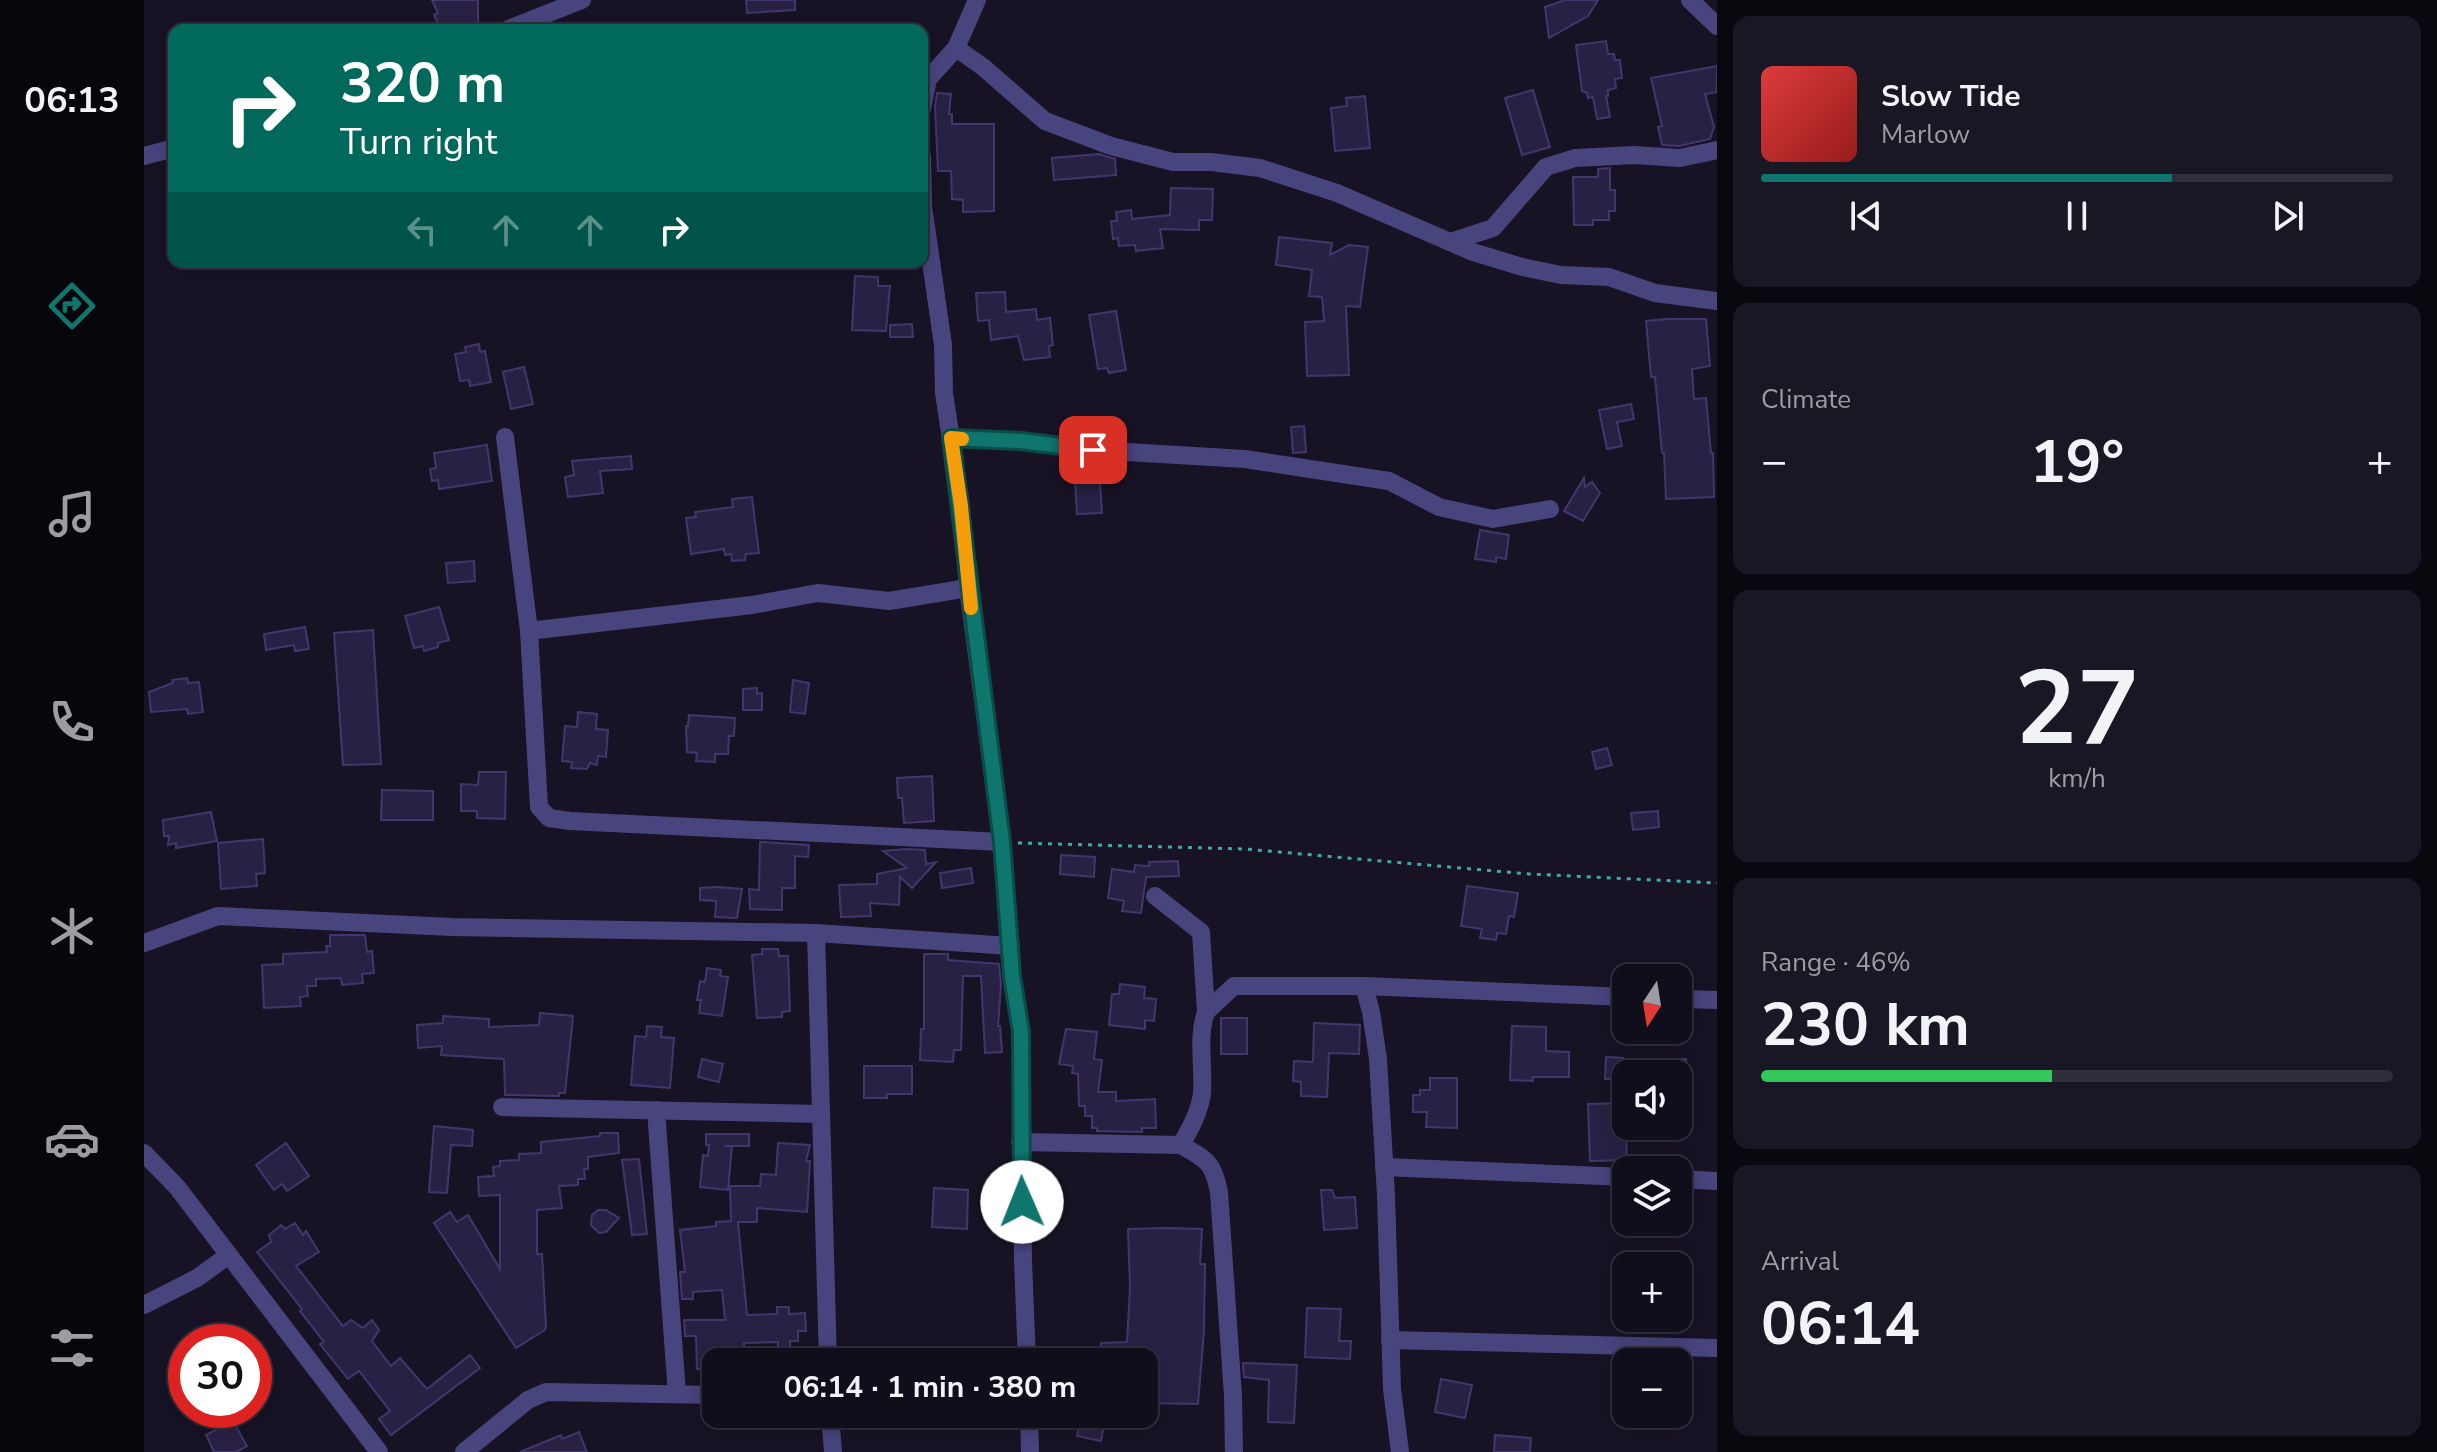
<!DOCTYPE html>
<html lang="en">
<head>
<meta charset="utf-8">
<style>
	body { margin:0; font-family:"Nunito Sans",sans-serif; background:#1a1725; color:#f1f3f6; height:100vh; display:flex; flex-direction:column; font-size:30px; white-space:nowrap }
	* { box-sizing:border-box; margin:0 }
	p { font-size:26px; color:#9c9ca3 }
	.icon { flex:none; width:44px; height:44px; fill:none; stroke:currentColor; stroke-width:2; stroke-linecap:round; stroke-linejoin:round }
	.map { position:relative; flex:1; overflow:hidden }
	.sheet { display:flex; flex-direction:column; gap:16px; padding:16px; background:#09080f; width:720px }
	.sheet>* { flex:none }
	.hud { position:absolute; left:24px; top:24px; width:760px; height:244px; border-radius:16px; box-shadow:0 4px 20px #0003,0 0 0 2px #302e3b; background:#00695c; color:#fff; overflow:hidden }
	.needle { width:52px; rotate:192deg }
	.buttons { position:absolute; left:1468px; top:964px; display:grid; gap:16px }
	.buttons a { display:grid; place-items:center; width:80px; height:80px; border-radius:16px; background:#110e1c; box-shadow:0 4px 20px #0003,0 0 0 2px #302e3b; font-size:40px }
	.speed { position:absolute; left:24px; top:1324px; display:flex; gap:16px; font-size:40px; font-weight:700; text-align:center }
	.speed>* { display:grid; place-content:center; width:104px; height:104px; border-radius:50%; background:#110e1c; box-shadow:0 4px 20px #0003,0 0 0 2px #302e3b; line-height:1 }
	.speed .limit { border:12px solid #d22; background:#fff; color:#111 }
	.pin { position:absolute; display:grid; place-items:center; width:68px; height:68px; color:#fff; margin:-34px; border-radius:16px; box-shadow:0 4px 12px #0006 }
	.me { position:absolute; width:88px; margin:-44px; rotate:359deg; stroke-linejoin:round; filter:drop-shadow(0 0 6px #0008) }
	.turn { display:flex; align-items:center; gap:28px; height:168px; padding:0 40px; font-size:36px }
	.turn .icon { width:104px; height:104px; stroke-width:2.5 }
	.turn b { display:block; font-size:56px; line-height:68px }
	.lanes { display:flex; align-items:center; height:76px; padding:0 40px; background:#0003; justify-content:center; gap:40px; direction:ltr }
	.lanes .off { opacity:.35 }
	.big { font-size:60px; font-weight:700; line-height:1.1 }
	.sheet .card { flex:1; display:flex; flex-direction:column; justify-content:center; gap:12px; min-width:0; padding:0 28px; border-radius:16px; background:#1a1725 }
	.sheet .dial { align-items:center; gap:0 }
	.dial b { font-size:104px; line-height:1 }
	.song { display:flex; align-items:center; gap:24px }
	.cover { width:96px; height:96px; border-radius:12px; background:linear-gradient(135deg,hsl(0 70% 55%),hsl(0 70% 35%)) }
	.played { height:8px; border-radius:4px; background:linear-gradient(90deg,#0f766e 65%,#302e3b 65%) }
	.keys { display:flex; justify-content:space-around; direction:ltr }
	.heat { display:flex; justify-content:space-between; align-items:center; font-size:44px; direction:ltr }
	.charge { height:12px; border-radius:6px; background:linear-gradient(90deg,#34c759 46%,#302e3b 0) }
	.trip { position:absolute; left:558px; top:1348px; width:456px; height:80px; border-radius:16px; background:#110e1c; box-shadow:0 4px 20px #0003,0 0 0 2px #302e3b; font-weight:700; line-height:80px; text-align:center }
	main { display:flex; flex:1; min-height:0 }
	.tabs { display:flex; flex-direction:column; width:144px; justify-content:space-around; align-items:center; background:#07060b; color:#9c9ca3 }
	.tabs .icon { width:56px; height:56px }
	.tabs .current { color:#0f766e }
	.tabs b { font-size:36px; color:#f1f3f6 }
	.map>svg:first-child { display:block }
	.building { fill:#292144; stroke:#43366d; stroke-width:2 }
	.lines { fill:none; stroke-linecap:round; stroke-linejoin:round }
	.path { stroke:#40aaa7; stroke-width:3; stroke-dasharray:4 6; stroke-linecap:butt }
	.minor { stroke:#48447e; stroke-width:18 }
	.route-casing { stroke:#0a4d48; stroke-width:20 }
	.route { stroke:#0f766e; stroke-width:14 }
	.slow { stroke:#f59e0b; stroke-width:14 }
</style>
</head>
<body>
<main>
<nav class="tabs">
<b>06:13</b>
<svg class="icon current" aria-label="directions" viewBox="0 0 24 24"><path d="M12 3l9 9-9 9-9-9zM9 14v-3h6M13 9l2 2-2 2"/></svg>
<svg class="icon" aria-label="music" viewBox="0 0 24 24"><path d="M9 18V5l10-2v13"/><circle cx="6" cy="18" r="3"/><circle cx="16" cy="16" r="3"/></svg>
<svg class="icon" aria-label="phone" viewBox="0 0 24 24"><path d="M5 4h4l2 5-3 2q2 4 5 5l2-3 5 2v4C11 20 4 13 5 4z"/></svg>
<svg class="icon" aria-label="climate" viewBox="0 0 24 24"><path d="M12 3v18M4 7l16 10M4 17L20 7"/></svg>
<svg class="icon" aria-label="car" viewBox="0 0 24 24"><path d="M5 17H2v-5l4-1 3-4h7l3 4 3 1v5h-3M9 17h6M6 11h13"/><circle cx="7" cy="17" r="2"/><circle cx="17" cy="17" r="2"/></svg>
<svg class="icon" aria-label="filters" viewBox="0 0 24 24"><path d="M4 7h16M4 17h16"/><circle cx="9" cy="7" r="2"/><circle cx="15" cy="17" r="2"/></svg>
</nav>
<div class="map">
<svg width="1573" height="1452" viewBox="0 0 1573 1452">
	<rect width="100%" height="100%" fill="#171325"/>
	<!-- building -->
	<g class="building">
		<path d="M288,0H334V24L319,30H297L290,15L294,13Z"/>
		<path d="M602,0H651V10L603,13Z"/>
		<path d="M1421,0H1454L1444,16L1405,38L1401,7Z"/>
		<path d="M1462,41L1464,54H1470L1471,60H1476L1478,78L1471,79L1472,88L1464,90V96H1462L1466,117L1453,119L1449,97L1444,98L1443,93L1438,91L1432,45Z"/>
		<path d="M1573,66V92L1561,94L1570,127L1566,139L1535,146L1518,145L1514,127L1518,126L1507,78Z"/>
		<path d="M1389,90L1406,147L1378,155L1361,98Z"/>
		<path d="M793,93L807,94L805,114H808V124H850V211L819,212V200L808,199L807,171H794L791,106Z"/>
		<path d="M1221,96L1226,148L1191,151L1187,108L1203,106L1202,98Z"/>
		<path d="M955,154L971,159L972,175L910,180L908,158Z"/>
		<path d="M1466,168V190H1471V211H1465V220H1449V225H1430L1429,177H1454V169Z"/>
		<path d="M1027,188L1069,189L1068,220H1055V230L1016,229L1019,248L992,251L991,245L975,246L974,238L969,239L967,221H973L972,212L987,210L988,219L1026,215Z"/>
		<path d="M1135,237L1188,243L1186,255L1205,245L1224,247L1216,307L1202,306L1205,375L1163,376L1161,322L1180,321L1178,297L1165,296L1168,270L1132,265Z"/>
		<path d="M711,276L734,277V286H746L742,331L708,330Z"/>
		<path d="M861,292L862,312L892,309L893,320L906,318L909,345L905,346L906,357L880,360L874,336L847,340L845,320L834,321L832,293Z"/>
		<path d="M972,311L982,370L965,373L963,368L954,369L945,315Z"/>
		<path d="M1523,319H1562L1566,366L1548,369L1550,399L1562,398L1567,453H1569L1570,497L1522,499L1520,453H1518L1511,377H1507L1502,321Z"/>
		<path d="M768,324L769,337H746V325Z"/>
		<path d="M335,344L336,352L341,351L347,382L326,386L325,380L316,381L311,354L322,352L321,347Z"/>
		<path d="M380,367L389,404L367,409L359,372Z"/>
		<path d="M1487,404L1490,419L1473,422L1478,446L1463,449L1455,410Z"/>
		<path d="M1160,426L1162,452L1149,453L1147,427Z"/>
		<path d="M343,445L348,481L295,489L294,480L288,481L286,469L292,468L290,453Z"/>
		<path d="M487,456L488,469L456,471L459,493L424,497L421,477L430,475L428,461Z"/>
		<path d="M1440,478L1441,487L1448,482L1456,493L1439,521L1420,511Z"/>
		<path d="M956,480L958,513L933,514L931,481Z"/>
		<path d="M608,497L615,553L602,554L601,560L588,561L587,554L581,555L580,549L547,554L542,518L552,517L551,512L589,507L588,499Z"/>
		<path d="M1336,530L1365,535L1362,559L1352,557V562L1331,559Z"/>
		<path d="M330,561L331,581L304,583L302,563Z"/>
		<path d="M295,607L305,640L294,643V647L280,651L279,646L270,648L261,616Z"/>
		<path d="M161,627L165,649L151,651L150,645L122,650L120,634Z"/>
		<path d="M229,630L237,764L199,765L190,633Z"/>
		<path d="M43,678L44,683L55,682L59,712L44,714L43,709L7,712L5,692L29,683L28,680Z"/>
		<path d="M649,680L665,683L661,714L646,712Z"/>
		<path d="M613,688V694L618,693V710H599V689Z"/>
		<path d="M434,712L453,714L452,729L464,730L462,757L454,756L453,765L446,763L443,769L427,768L428,762L418,761L421,726L433,727Z"/>
		<path d="M545,715L591,718L590,736H585L584,754H571V762L552,761L553,753L543,752L542,726H544Z"/>
		<path d="M1463,748L1468,765L1452,769L1448,752Z"/>
		<path d="M335,772H362L361,819L333,818V811H317V784L334,785Z"/>
		<path d="M788,776L790,821L760,823L758,798H754L753,778Z"/>
		<path d="M238,790L289,791V820H237Z"/>
		<path d="M1514,811L1515,827L1489,830L1487,813Z"/>
		<path d="M67,812L73,841L32,848V843L24,845L25,836H20L19,820Z"/>
		<path d="M119,839L121,873L112,874L113,886L77,889L74,843Z"/>
		<path d="M616,842L665,845L664,857L651,856V888H638V910L606,909L605,889L615,890Z"/>
		<path d="M762,849L781,850L782,864L792,862L768,888L756,877L755,905L726,903L727,916L697,917L695,885L733,884V874L763,868L739,851Z"/>
		<path d="M917,855L951,857L950,877L916,874Z"/>
		<path d="M1034,861L1035,876L1002,877L997,913L978,911L980,901L964,898L968,869L990,872L991,865L1005,866V862Z"/>
		<path d="M827,868L829,883L798,888L796,873Z"/>
		<path d="M1323,886L1374,893L1370,917L1365,916L1362,934L1353,933L1352,940L1336,938L1338,929L1317,926Z"/>
		<path d="M573,887L598,889L593,918L571,917L572,901L556,900V888Z"/>
		<path d="M186,935H221L223,952L228,951L230,973L218,974L219,983L198,985L197,978L172,979V986H163L164,996L156,997L157,1006L120,1008L118,965L139,964V954L183,952L182,946H186Z"/>
		<path d="M618,949H634L635,956H644L646,1011L638,1012V1017L613,1018L608,955L618,954Z"/>
		<path d="M780,954H804V960L855,964L857,984L854,1026H856L858,1052L841,1053L837,976H819L817,1050H810L809,1062L776,1060L777,1029H780Z"/>
		<path d="M563,968L577,970L576,976L584,977L578,1016L555,1013L557,1000H553L556,981L561,982Z"/>
		<path d="M976,984L1001,987L1000,998L1012,999L1010,1021L1001,1020V1029L965,1025L968,994H975Z"/>
		<path d="M396,1013L429,1016L421,1093H415V1096L361,1095L360,1059L297,1055L298,1046L274,1048L273,1025L299,1023V1016L345,1019V1027L395,1025Z"/>
		<rect x="1077" y="1018" width="26" height="36"/>
		<path d="M1170,1023L1216,1025L1215,1054L1185,1053L1183,1097L1157,1096V1082L1149,1081L1150,1061L1169,1062Z"/>
		<path d="M503,1026L518,1027L517,1037L530,1038L526,1088L487,1085L491,1036L502,1037Z"/>
		<path d="M1368,1026L1402,1027V1051L1425,1052V1077H1389V1081L1366,1080Z"/>
		<path d="M922,1029L953,1032L950,1059L958,1060L954,1092H972V1101L1011,1099L1012,1128H998V1132L953,1131V1128H948V1116H941V1106H935L934,1074L928,1073L929,1066L915,1064Z"/>
		<path d="M1462,1057L1479,1058L1478,1079H1461Z"/>
		<path d="M558,1059L579,1064L575,1082L554,1077Z"/>
		<rect x="1519" y="1059" width="23" height="15"/>
		<path d="M720,1066H768V1094H743V1098H720Z"/>
		<path d="M1286,1078H1313V1128L1282,1127L1283,1112H1269V1095H1276V1090H1286Z"/>
		<path d="M1481,1103L1483,1160L1446,1161L1444,1104Z"/>
		<path d="M290,1126L329,1130L328,1146L307,1145L303,1193L285,1192Z"/>
		<path d="M456,1133H474L475,1153L444,1157V1169H440L441,1179H434V1185L415,1186L418,1208L393,1210V1254H398L402,1325L401,1330L372,1348L290,1223L306,1212L313,1222L324,1215L356,1269V1195L335,1196L334,1177L350,1176L349,1167L356,1166V1161L375,1160V1154L397,1153V1142L456,1136Z"/>
		<path d="M562,1134H605V1146H580H588L584,1190L556,1187L559,1155L564,1156L565,1145H562Z"/>
		<path d="M142,1143L165,1176L143,1191L138,1184L130,1190L112,1165Z"/>
		<path d="M634,1143L666,1145L662,1161H666L663,1212L613,1208V1222H594L603,1315L633,1314V1307H645V1314L661,1313L662,1331H654V1341H646V1351L634,1352V1342L600,1343V1362H572V1369H553L552,1336H541L540,1320H581L578,1290L549,1292V1299H538L536,1272H541L536,1230L572,1226V1222L587,1221L586,1186H616L617,1174L632,1175Z"/>
		<path d="M495,1159L503,1234L488,1235L478,1160Z"/>
		<path d="M790,1188L824,1190L823,1229L788,1227Z"/>
		<path d="M1177,1190H1188L1191,1198L1211,1197L1213,1228L1180,1230Z"/>
		<path d="M865,1202L866,1219L853,1220L852,1203Z"/>
		<path d="M454,1210H462L475,1218L462,1232L455,1233L447,1225L448,1215Z"/>
		<path d="M151,1223L159,1235L162,1231L175,1252L152,1266L199,1326L207,1320L219,1328L228,1320L235,1330L228,1341L247,1366L256,1358L283,1389L326,1355L336,1368L247,1435L235,1419L246,1411L215,1371L204,1379L176,1344L180,1342L156,1311L158,1309L113,1252L127,1242L125,1235L137,1225L141,1229Z"/>
		<path d="M1024,1228L1058,1229L1056,1264H1061L1060,1331L1054,1404L1000,1403V1362H957V1343L983,1342L986,1288L984,1229Z"/>
		<path d="M1163,1308L1197,1309L1195,1341H1207L1206,1359L1161,1357Z"/>
		<path d="M1099,1363L1153,1365L1150,1423L1124,1422L1125,1380L1100,1377Z"/>
		<path d="M1297,1379L1328,1385L1321,1418L1291,1412Z"/>
		<path d="M926,1414H962L957,1441L933,1436L935,1427L925,1425Z"/>
		<path d="M89,1421L103,1446L92,1452H70L62,1435Z"/>
		<path d="M435,1432L443,1452H376L417,1435L418,1439Z"/>
		<path d="M1351,1435L1387,1438L1386,1452H1350Z"/>
	</g>
	<g class="lines">
		<!-- path -->
		<path class="path" d="M874,843L1101,849L1385,874L1573,883"/>
		<!-- minor -->
		<g class="minor">
			<path d="M1546,0L1573,26"/>
			<path d="M362,30L438,0"/>
			<path d="M812,48L839,67L901,121L967,146L1029,162H1067L1116,168L1193,193L1329,252L1378,267L1417,275L1465,277L1511,293L1573,301"/>
			<path d="M778,109L784,79L812,48L833,0"/>
			<path d="M0,156L30,148"/>
			<path d="M778,156L779,206L799,345L800,393L817,506L824,588L858,842L868,976L877,1032L879,1261L883,1362"/>
			<path d="M1306,242L1349,228L1402,167L1431,158L1490,155L1536,158L1573,150"/>
			<path d="M361,437L385,631L395,807L405,818L426,821L858,842"/>
			<path d="M807,438L877,441L949,450L1101,459L1245,481L1295,507L1349,519L1406,509"/>
			<path d="M385,631L608,605L674,593L745,601L824,588"/>
			<path d="M1011,896L1057,932L1062,1012L1090,986H1220L1482,997"/>
			<path d="M672,933L684,1362"/>
			<path d="M0,943L74,916L308,927L672,933L867,946"/>
			<path d="M1220,986L1227,1012L1234,1059L1242,1195L1248,1389L1256,1452"/>
			<path d="M1534,999L1573,1000"/>
			<path d="M358,1107L677,1114"/>
			<path d="M512,1110L533,1394"/>
			<path d="M876,1142L1037,1145C1046,1129 1056,1111 1058,1093C1060,1066 1053,1038 1062,1012"/>
			<path d="M1037,1145C1063,1160 1069,1162 1075,1192L1089,1396L1090,1452"/>
			<path d="M0,1153L33,1187L235,1452"/>
			<path d="M1240,1167L1482,1177"/>
			<path d="M1534,1179L1573,1181"/>
			<path d="M0,1305L53,1278L85,1255"/>
			<path d="M1246,1340L1573,1348"/>
			<path d="M686,1414L689,1452"/>
			<path d="M885,1414L886,1452"/>
			<path d="M320,1452L384,1400L402,1392L572,1395"/>
		</g>
	</g>
	<g class="lines">
		<!-- route casing -->
		<g class="route-casing">
			<path id="route" d="M878,1202L877,1032L868,976L858,842L807,438L877,441L949,450"/>
		</g>
		<!-- route -->
		<use href="#route" class="route"/>
		<!-- slow -->
		<path class="slow" d="M818,439L807,438L817,506L827,608"/>
	</g>
</svg>
<div class="buttons">
<a><svg class="needle" viewBox="-14 -14 28 28"><path d="M0-13l5 13h-10z" fill="#e53935"/><path d="M0 13l5-13h-10z" fill="#9c9ca3"/></svg></a>
<a><svg class="icon" aria-label="sound" viewBox="0 0 24 24"><path d="M4 9h4l5-4v14l-5-4H4zM17 9q2 3 0 6"/></svg></a>
<a><svg class="icon" aria-label="layers" viewBox="0 0 24 24"><path d="M12 4l9 5-9 5-9-5zM3 14l9 5 9-5"/></svg></a>
<a>+</a>
<a>−</a>
</div>
<div class="speed"><div class="limit">30</div></div>
<div class="pin" style="left:949px;top:450px;background:#d93025"><svg class="icon" aria-label="arrive" viewBox="0 0 24 24"><path d="M6 21V4h12l-3 4 3 4H6"/></svg></div>
<svg class="me" style="left:878px;top:1202px" viewBox="-20 -20 40 40"><circle r="19" fill="#fff"/><path d="M0-13L10 11 0 6-10 11z" fill="#0f766e"/></svg>
<div class="trip">06:14 · 1 min · 380 m</div>
<div class="hud">
<div class="turn"><svg class="icon" aria-label="right" viewBox="0 0 24 24"><path d="M7 20v-9h11M14 6l5 5-5 5"/></svg><div><b>320 m</b>Turn right</div></div>
<div class="lanes"><svg class="icon off" aria-label="left" viewBox="0 0 24 24"><path d="M17 20v-9H6M10 6l-5 5 5 5"/></svg><svg class="icon off" aria-label="ahead" viewBox="0 0 24 24"><path d="M12 20V5M6 11l6-6 6 6"/></svg><svg class="icon off" aria-label="ahead" viewBox="0 0 24 24"><path d="M12 20V5M6 11l6-6 6 6"/></svg><svg class="icon" aria-label="right" viewBox="0 0 24 24"><path d="M7 20v-9h11M14 6l5 5-5 5"/></svg></div>
</div>
</div>
<section class="sheet">
<div class="card">
<div class="song"><i class="cover"></i><div><b>Slow Tide</b><p>Marlow</p></div></div>
<div class="played"></div>
<div class="keys"><svg class="icon" aria-label="previous" viewBox="0 0 24 24"><path d="M18 5L8 12l10 7zM5 5v14"/></svg><svg class="icon" aria-label="pause" viewBox="0 0 24 24"><path d="M8 5v14M16 5v14"/></svg><svg class="icon" aria-label="next" viewBox="0 0 24 24"><path d="M6 5l10 7-10 7zM19 5v14"/></svg></div>
</div>
<div class="card"><p>Climate</p>
<div class="heat"><a>−</a><b class="big">19°</b><a>+</a></div>
</div>
<div class="card dial"><b>27</b><p>km/h</p></div>
<div class="card"><p>Range · 46%</p><b class="big">230 km</b><div class="charge"></div></div>
<div class="card"><p>Arrival</p><b class="big">06:14</b></div>
</section>
</main>
</body>
</html>
